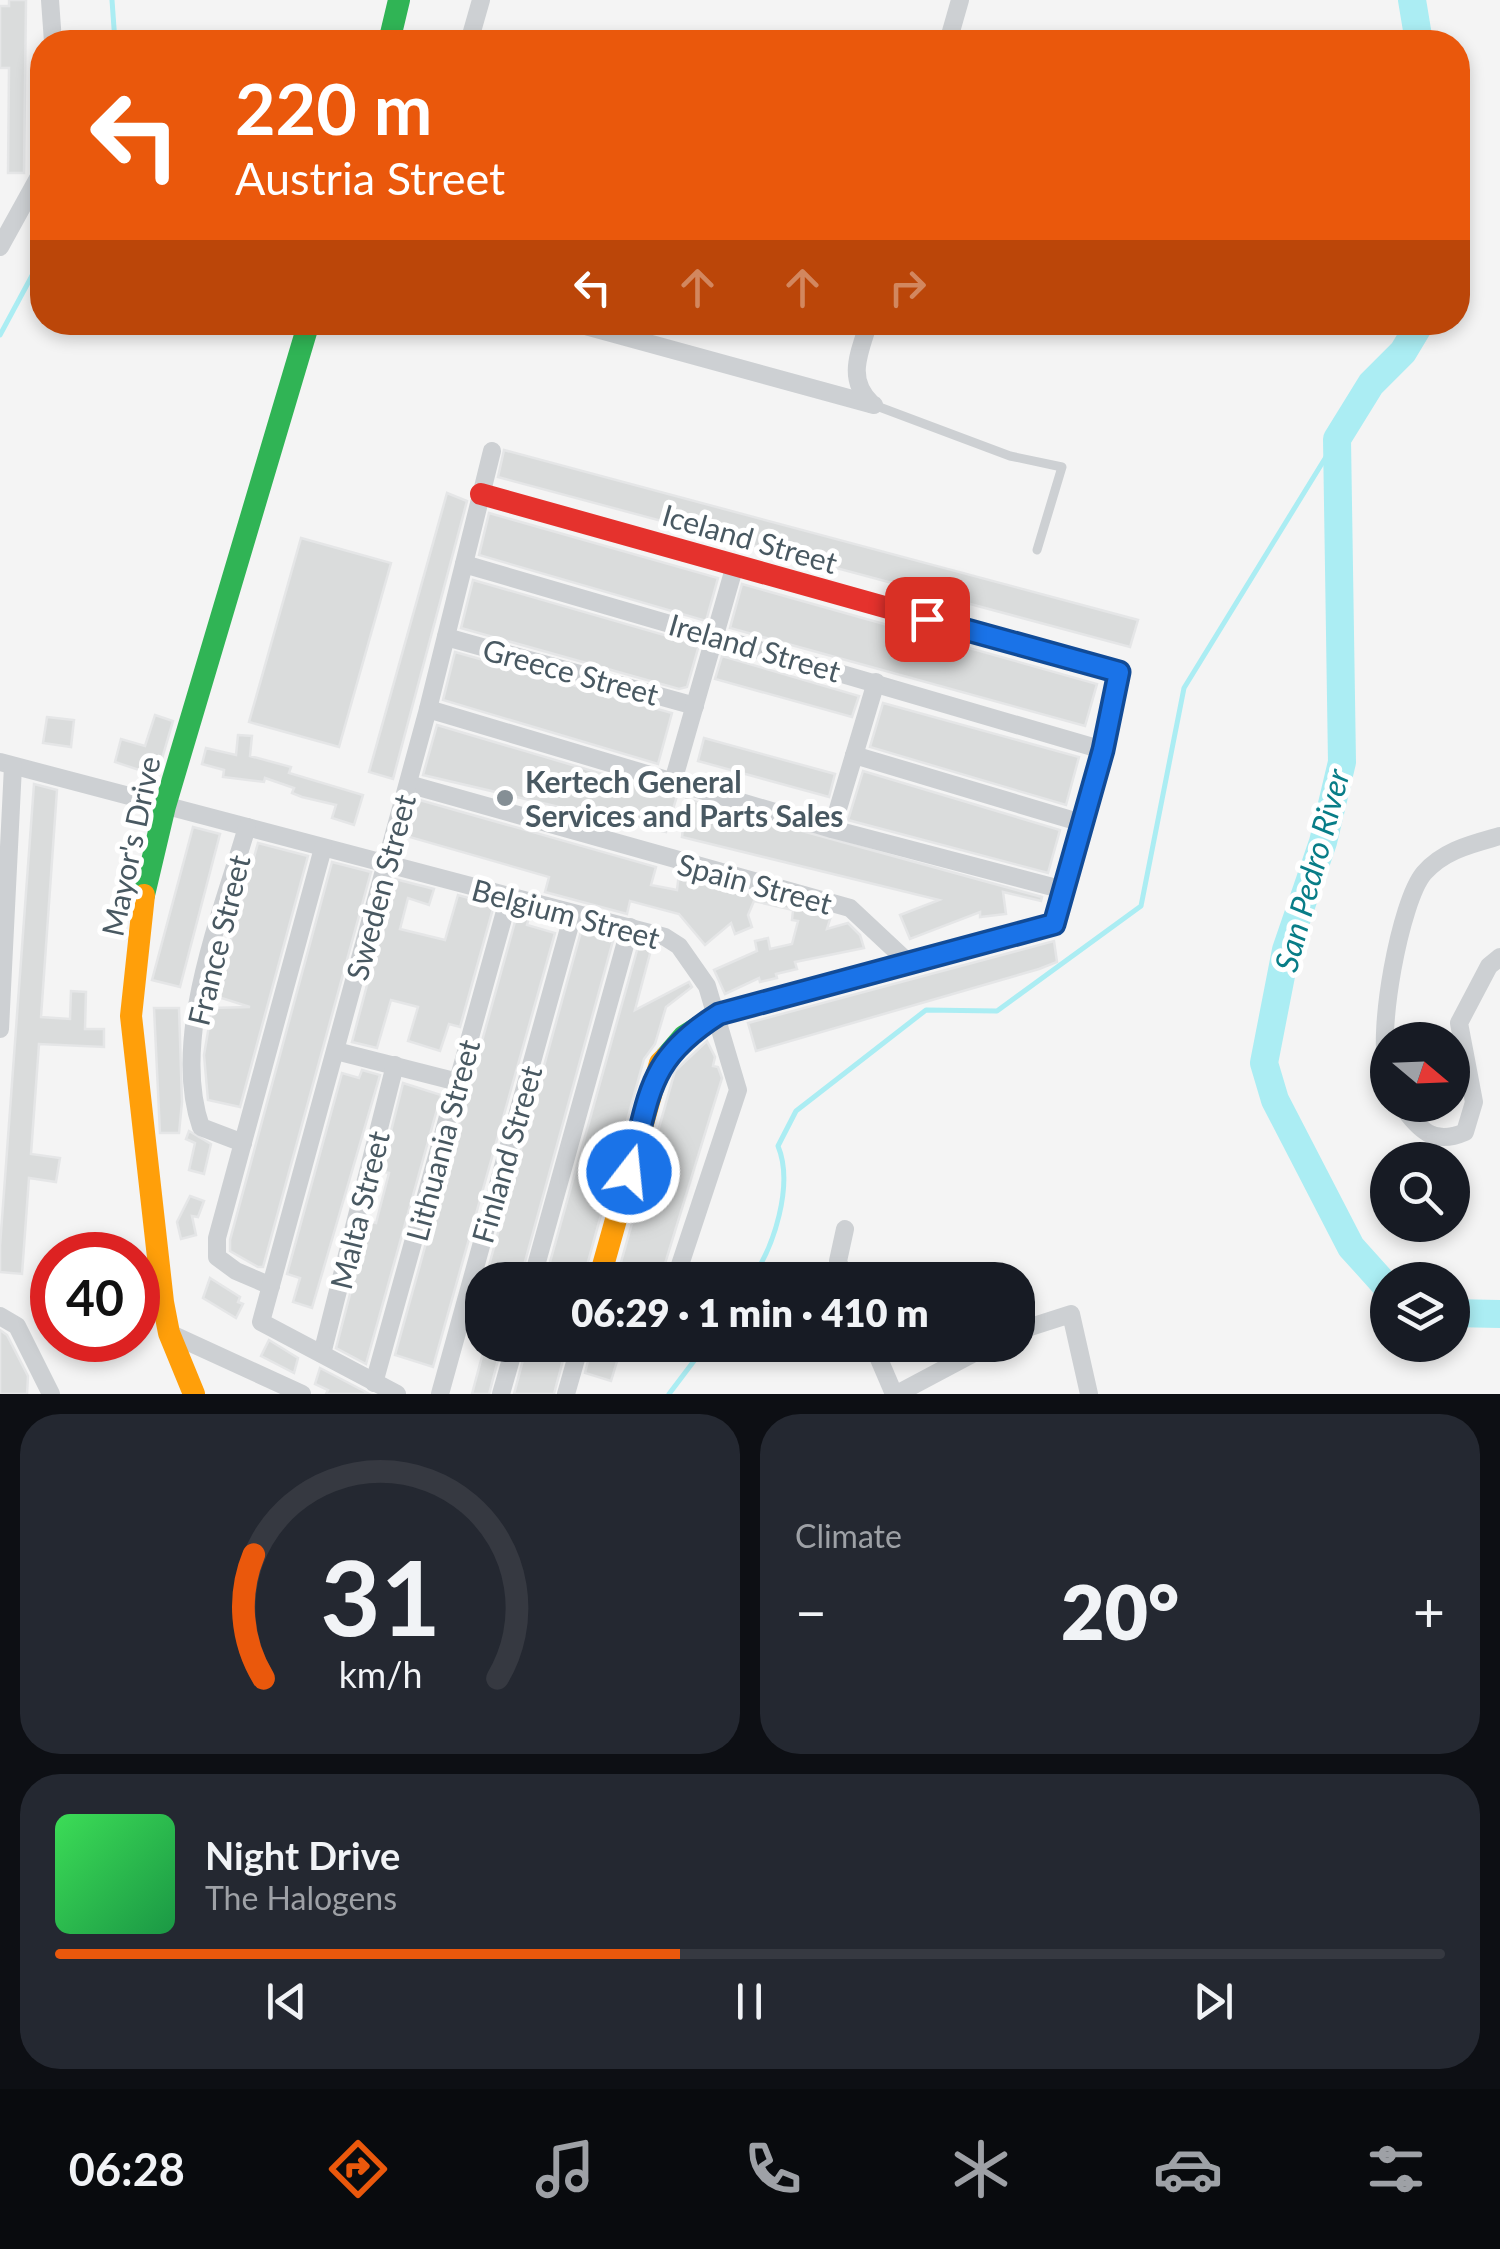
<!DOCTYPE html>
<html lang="en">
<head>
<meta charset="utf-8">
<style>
	body { margin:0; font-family:Lato,sans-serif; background:#242831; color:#f1f3f6; height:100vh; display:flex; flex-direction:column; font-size:38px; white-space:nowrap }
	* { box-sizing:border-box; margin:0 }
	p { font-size:32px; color:#9ea1a6 }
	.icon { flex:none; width:55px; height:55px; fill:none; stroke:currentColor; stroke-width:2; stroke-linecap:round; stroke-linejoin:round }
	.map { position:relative; height:1394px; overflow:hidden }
	.drawer { display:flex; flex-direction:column; gap:20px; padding:20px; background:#0d0f14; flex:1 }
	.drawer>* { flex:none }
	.banner { position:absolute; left:30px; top:30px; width:1440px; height:305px; border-radius:40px; box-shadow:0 5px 15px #0003; background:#ea580c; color:#fff; overflow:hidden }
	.needle { width:65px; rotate:109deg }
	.buttons { position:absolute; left:1370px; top:1022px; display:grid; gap:20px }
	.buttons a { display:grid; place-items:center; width:100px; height:100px; border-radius:50%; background:#171b24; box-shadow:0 5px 15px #0003; font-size:50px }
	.speed { position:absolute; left:30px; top:1232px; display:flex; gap:20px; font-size:50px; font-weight:700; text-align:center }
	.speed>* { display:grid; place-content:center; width:130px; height:130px; border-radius:50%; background:#171b24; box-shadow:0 5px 15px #0003; line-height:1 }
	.speed .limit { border:15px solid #d22; background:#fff; color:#111 }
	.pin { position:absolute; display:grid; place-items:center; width:85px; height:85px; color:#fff; margin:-42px; border-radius:20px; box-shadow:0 5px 15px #0006 }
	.me { position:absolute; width:110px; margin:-55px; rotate:16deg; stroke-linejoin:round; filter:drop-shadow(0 0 8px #0008) }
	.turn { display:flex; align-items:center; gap:35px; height:210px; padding:0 40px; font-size:45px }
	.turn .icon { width:130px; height:130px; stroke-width:2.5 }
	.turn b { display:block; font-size:70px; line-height:85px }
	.lanes { display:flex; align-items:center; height:95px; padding:0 40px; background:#0003; justify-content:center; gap:50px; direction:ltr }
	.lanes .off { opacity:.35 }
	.big { font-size:75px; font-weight:800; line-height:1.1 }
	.drawer .card { flex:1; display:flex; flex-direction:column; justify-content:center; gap:15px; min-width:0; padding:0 35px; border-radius:40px; background:#242831 }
	.drawer .dial { align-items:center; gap:0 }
	.dial svg { height:260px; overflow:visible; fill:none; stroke:#363941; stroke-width:7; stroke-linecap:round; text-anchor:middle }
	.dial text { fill:#f1f3f6; stroke:none }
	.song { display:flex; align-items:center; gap:30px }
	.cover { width:120px; height:120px; border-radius:15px; background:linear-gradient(135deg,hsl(130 70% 55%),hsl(140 70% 35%)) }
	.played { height:10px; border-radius:5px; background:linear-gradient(90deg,#ea580c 45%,#363941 45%) }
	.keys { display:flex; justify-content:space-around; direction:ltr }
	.heat { display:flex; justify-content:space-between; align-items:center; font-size:55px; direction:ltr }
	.drawer .tiles { flex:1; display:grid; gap:20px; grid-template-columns:1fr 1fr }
	.card:last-child { grid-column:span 2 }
	.trip { position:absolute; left:465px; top:1262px; width:570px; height:100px; border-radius:40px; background:#171b24; box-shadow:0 5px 15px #0003; font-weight:800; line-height:100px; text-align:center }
	.menu { display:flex; height:160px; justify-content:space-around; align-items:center; background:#090b0e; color:#9ea1a6 }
	.menu .icon { width:70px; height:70px }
	.menu .active { color:#ea580c }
	.menu b { font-size:45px; color:#f1f3f6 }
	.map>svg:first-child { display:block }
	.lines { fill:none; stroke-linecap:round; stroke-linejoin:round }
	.stream { stroke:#abedf3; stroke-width:5 }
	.river { stroke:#abedf3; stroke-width:28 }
	.building { fill:#dadcdc; stroke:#e5e6e7; stroke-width:2.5 }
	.lane { stroke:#cdd0d3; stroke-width:9 }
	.street { stroke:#cdd0d3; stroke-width:18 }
	.fast { stroke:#30b455; stroke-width:22 }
	.slow { stroke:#ff9f0a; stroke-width:22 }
	.jam { stroke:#e5322d; stroke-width:22 }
	.route-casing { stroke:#114b97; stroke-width:25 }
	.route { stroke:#1a73e8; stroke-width:18 }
	.poi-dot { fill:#858f95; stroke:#fff; stroke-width:4 }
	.labels { text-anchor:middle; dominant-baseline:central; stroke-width:10; stroke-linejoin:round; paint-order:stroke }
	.street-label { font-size:30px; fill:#495962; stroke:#fff }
	.poi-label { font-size:30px; font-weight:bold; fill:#495962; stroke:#fff; text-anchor:start }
	.water-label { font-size:32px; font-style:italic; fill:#087d87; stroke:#fff }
</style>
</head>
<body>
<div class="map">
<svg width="1500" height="1394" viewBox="0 0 1500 1394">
	<rect width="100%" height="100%" fill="#f4f4f4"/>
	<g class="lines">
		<!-- stream -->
		<g class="stream">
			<path d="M112,0L115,42"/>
			<path d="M0,335L42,257"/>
			<path d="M751,1280C774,1247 794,1185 778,1146L796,1111L926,1010L997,1011L1141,906L1184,688L1337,439"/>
			<path d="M669,1394L706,1345"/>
		</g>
		<!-- river -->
		<g class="river">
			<path d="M1412,0L1419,42"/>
			<path d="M1388,1288L1351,1247L1275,1100L1264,1063L1286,950L1323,842L1342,762L1337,439L1371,384L1403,352L1421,322"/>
			<path d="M1452,1313L1500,1314"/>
		</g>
	</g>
	<!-- building -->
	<g class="building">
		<path d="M9,0H26L24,173H8L9,68H0V6H9Z"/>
		<path d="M504,450L1138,620L1130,647L498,477Z"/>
		<path d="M447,493L467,501L393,779L369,772Z"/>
		<path d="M489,513L718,578L706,621L479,555Z"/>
		<path d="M301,538L391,563L339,747L249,722Z"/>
		<path d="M473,580L699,645L687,687L679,689L461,628Z"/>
		<path d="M742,584L1097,684L1085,726L730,628Z"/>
		<path d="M455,652L672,713L658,764L443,700Z"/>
		<path d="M722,656L859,696L852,717L715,679Z"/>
		<path d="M883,703L1079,757L1066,805L870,747Z"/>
		<path d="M155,715L173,721L157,776L115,762L121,739L145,746Z"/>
		<path d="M47,717L74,720L71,747L43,743Z"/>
		<path d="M437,725L677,796L666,832L423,775Z"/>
		<path d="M238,735L252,736L250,756L291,767L289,773L363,795L354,825L332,818L336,805L302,797L292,793L294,788L265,778L264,782L223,777L224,770L202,764L206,748L236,755Z"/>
		<path d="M704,738L835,774L829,797L698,761Z"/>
		<path d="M863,771L1060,830L1048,873L848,820Z"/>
		<path d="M34,784L57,790L41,1017L70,1019L71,991L86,992L85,1029H104V1047L39,1044L31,1154L60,1158L56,1182L29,1178L22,1274L0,1272V1246Z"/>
		<path d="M416,799L656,867L651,885L677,890L679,873L831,916L827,929L848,923L860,935L864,948L795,962L797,969L776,974L777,978L760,982L759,978L725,994L714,970L757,951L755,941L768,938L770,949L792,944L798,921L792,920L793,910L754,901L748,915L752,927L735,934L731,923L705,945L679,914L630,901L627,914L545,892L549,877L406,836Z"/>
		<path d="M686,799L1042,897L1041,901L1003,892L1006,914L980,917V912L910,939L900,915L939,900L682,837Z"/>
		<path d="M193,827L220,834L180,987L152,980Z"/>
		<path d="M258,843L308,856L240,1107L208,1100L204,1055L212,1008L250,1007L215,996Z"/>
		<path d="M332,862L371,872L263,1267H258L230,1251V1240Z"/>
		<path d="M395,879L434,889L429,905L408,898L400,929L445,940L458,895L494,905L460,1027L449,1024L440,1051L408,1041L418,1007L391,1000L377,1048L352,1042Z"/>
		<path d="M518,911L530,914L527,925L555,933L433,1367L395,1355Z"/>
		<path d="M582,928L614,937L520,1280H485Z"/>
		<path d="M1054,941L1057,962L1039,969L756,1051L748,1023Z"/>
		<path d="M639,943L652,946L635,1010L689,982L692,987L666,1007L655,1044L644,1059L583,1280H545Z"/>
		<path d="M154,1008H179L182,1102L179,1133H160Z"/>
		<path d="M707,1041L715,1057L713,1066L718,1067L722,1078L660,1280H616L675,1071Z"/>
		<path d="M362,1070L380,1075L312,1308L293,1302L300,1278L287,1274L342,1073L359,1078Z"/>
		<path d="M403,1083L441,1095L366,1364L336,1348L369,1221L376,1223L389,1173L381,1171Z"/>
		<path d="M189,1131L211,1144L204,1174L189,1170L195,1143L186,1139Z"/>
		<path d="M190,1196L204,1201L198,1217L192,1216L196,1235L181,1239L177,1222Z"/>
		<path d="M210,1278L240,1297L238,1302L243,1304L236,1318L203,1298Z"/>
		<path d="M0,1330L7,1335L28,1376L27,1394H0Z"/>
		<path d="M269,1340L298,1358L294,1373L261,1356Z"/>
		<path d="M485,1345H502L489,1394H472Z"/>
		<path d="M527,1345H567L554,1394H514Z"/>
		<path d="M592,1345H622L611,1381L585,1373Z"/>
		<path d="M320,1368L364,1391L369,1394H326L328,1390L315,1384Z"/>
	</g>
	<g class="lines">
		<!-- lane -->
		<path class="lane" d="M874,405L1010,456L1062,467L1037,550"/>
		<!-- street -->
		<g class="street">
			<path d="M50,0L53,42"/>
			<path d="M469,42L481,0"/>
			<path d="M948,42L960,0"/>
			<path d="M0,247L42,171"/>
			<path d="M571,322L874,405"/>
			<path d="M869,322C859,354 846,379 872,404"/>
			<path d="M464,564L1103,750"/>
			<path d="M446,637L695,706"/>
			<path d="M428,709L832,829L1064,890"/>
			<path d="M854,755L1082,823"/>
			<path d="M0,762L665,937L679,946L707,986L738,1090L675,1280"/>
			<path d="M674,778L735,565"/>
			<path d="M408,784L850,908L911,965"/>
			<path d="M832,829L876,682"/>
			<path d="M0,1029L13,766"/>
			<path d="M336,1051L458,1082"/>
			<path d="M1388,1070C1376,1035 1400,901 1424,873C1444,850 1472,844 1500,836"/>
			<path d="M1401,1105C1420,1130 1433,1146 1465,1132L1474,1102L1459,1023L1489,966L1500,957"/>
			<path d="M243,1143L201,1127C170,1039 222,913 247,827"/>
			<path d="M532,1280L630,927"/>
			<path d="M845,1280L838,1261L845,1229"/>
			<path d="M271,1286L236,1271L217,1257V1238L323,848"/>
			<path d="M0,1316L17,1326L51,1394"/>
			<path d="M1018,1331L1071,1314L1089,1394"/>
			<path d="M169,1333L302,1394"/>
			<path d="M873,1345L894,1394"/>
			<path d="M322,1354L395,1065"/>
			<path d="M374,1383L509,897"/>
			<path d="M397,1394L261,1322L428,709L492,451"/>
			<path d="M440,1394L573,914"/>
			<path d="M501,1394L515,1345"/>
			<path d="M566,1394L580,1345"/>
			<path d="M897,1394L989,1345"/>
		</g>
		<!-- fast -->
		<g class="fast">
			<path d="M389,42L399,0"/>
			<path d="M144,895L165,806L309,322"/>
			<path d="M666,1057L684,1036L719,1014L1054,924L1103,750L1119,673L1099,667"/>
		</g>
		<!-- slow -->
		<g class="slow">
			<path d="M144,895L131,1016L163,1302L169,1333L194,1394"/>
			<path d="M599,1280L660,1063L666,1057"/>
		</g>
		<!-- jam -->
		<path class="jam" d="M481,494L1099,667"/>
	</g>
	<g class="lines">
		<!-- route casing -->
		<g class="route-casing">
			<path id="route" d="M629,1172C651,1093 646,1060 719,1014L1054,924L1103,750L1119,672L927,619"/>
		</g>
		<!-- route -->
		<use href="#route" class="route"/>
	</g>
	<!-- markers -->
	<circle class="poi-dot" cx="505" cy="798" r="10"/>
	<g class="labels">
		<!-- street labels -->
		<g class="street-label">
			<text transform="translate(750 538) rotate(16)">Iceland Street</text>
			<text transform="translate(755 647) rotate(16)">Ireland Street</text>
			<text transform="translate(571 671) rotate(15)">Greece Street</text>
			<text transform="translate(130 846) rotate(-78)">Mayor's Drive</text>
			<text transform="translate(755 883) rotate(15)">Spain Street</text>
			<text transform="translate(380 887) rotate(-75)">Sweden Street</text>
			<text transform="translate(566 913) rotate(15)">Belgium Street</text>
			<text transform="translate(218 940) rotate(-76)">France Street</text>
			<text transform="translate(442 1140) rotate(-75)">Lithuania Street</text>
			<text transform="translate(506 1154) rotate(-74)">Finland Street</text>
			<text transform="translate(359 1210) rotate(-76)">Malta Street</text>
		</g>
		<!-- poi labels -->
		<g class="poi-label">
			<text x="525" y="781">Kertech General<tspan x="525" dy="34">Services and Parts Sales</tspan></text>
		</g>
		<!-- water labels -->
		<g class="water-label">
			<text transform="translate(1311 870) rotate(-75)">San Pedro River</text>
		</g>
	</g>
</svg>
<div class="buttons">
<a><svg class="needle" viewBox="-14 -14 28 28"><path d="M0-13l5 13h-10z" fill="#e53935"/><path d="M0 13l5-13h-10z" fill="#9ea1a6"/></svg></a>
<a><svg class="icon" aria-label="search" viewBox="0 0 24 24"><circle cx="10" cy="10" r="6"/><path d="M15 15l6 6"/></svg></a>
<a><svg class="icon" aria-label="layers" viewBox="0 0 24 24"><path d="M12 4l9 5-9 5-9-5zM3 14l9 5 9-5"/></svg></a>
</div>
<div class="speed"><div class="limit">40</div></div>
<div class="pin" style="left:927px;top:619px;background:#d93025"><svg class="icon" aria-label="arrive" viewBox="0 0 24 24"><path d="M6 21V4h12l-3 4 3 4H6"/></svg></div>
<svg class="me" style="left:629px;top:1172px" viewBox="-20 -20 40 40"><circle r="17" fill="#1a73e8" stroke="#fff" stroke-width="3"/><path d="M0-11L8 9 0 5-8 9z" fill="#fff"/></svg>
<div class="trip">06:29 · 1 min · 410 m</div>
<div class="banner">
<div class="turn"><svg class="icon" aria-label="left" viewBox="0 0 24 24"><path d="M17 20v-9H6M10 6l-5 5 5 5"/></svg><div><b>220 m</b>Austria Street</div></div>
<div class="lanes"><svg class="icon" aria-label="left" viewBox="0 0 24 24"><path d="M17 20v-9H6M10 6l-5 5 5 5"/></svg><svg class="icon off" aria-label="ahead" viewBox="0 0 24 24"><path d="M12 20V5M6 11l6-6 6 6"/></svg><svg class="icon off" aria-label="ahead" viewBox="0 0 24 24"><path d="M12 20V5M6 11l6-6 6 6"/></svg><svg class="icon off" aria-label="right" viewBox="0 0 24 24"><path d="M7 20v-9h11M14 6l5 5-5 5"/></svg></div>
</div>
</div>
<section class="drawer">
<div class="tiles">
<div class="card dial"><svg viewBox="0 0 100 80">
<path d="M14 69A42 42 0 1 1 86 69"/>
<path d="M14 69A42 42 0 0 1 11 31" stroke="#ea580c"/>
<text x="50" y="56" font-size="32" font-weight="700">31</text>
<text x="50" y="72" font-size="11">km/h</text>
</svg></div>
<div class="card"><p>Climate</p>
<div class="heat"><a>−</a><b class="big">20°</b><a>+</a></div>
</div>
<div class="card">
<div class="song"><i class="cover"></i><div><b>Night Drive</b><p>The Halogens</p></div></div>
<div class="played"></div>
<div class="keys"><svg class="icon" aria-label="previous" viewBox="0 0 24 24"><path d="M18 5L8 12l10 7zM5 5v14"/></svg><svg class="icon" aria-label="pause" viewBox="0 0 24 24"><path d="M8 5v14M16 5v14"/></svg><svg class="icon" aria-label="next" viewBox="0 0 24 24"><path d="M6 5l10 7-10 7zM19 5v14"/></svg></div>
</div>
</div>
</section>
<nav class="menu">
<b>06:28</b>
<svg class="icon active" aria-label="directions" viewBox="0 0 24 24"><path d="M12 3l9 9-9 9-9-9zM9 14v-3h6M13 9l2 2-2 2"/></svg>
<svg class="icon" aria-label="music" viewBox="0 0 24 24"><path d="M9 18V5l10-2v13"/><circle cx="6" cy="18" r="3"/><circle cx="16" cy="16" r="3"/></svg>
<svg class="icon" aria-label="phone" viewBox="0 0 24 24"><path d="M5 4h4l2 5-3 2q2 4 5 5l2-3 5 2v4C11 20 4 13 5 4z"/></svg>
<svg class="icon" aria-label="climate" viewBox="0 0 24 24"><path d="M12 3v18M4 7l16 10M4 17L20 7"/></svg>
<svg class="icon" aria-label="car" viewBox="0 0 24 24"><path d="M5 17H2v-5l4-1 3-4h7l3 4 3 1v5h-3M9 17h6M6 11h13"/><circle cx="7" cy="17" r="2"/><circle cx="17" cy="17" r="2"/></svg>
<svg class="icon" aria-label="filters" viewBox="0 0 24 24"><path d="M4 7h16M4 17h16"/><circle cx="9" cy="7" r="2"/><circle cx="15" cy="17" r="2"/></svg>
</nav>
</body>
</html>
